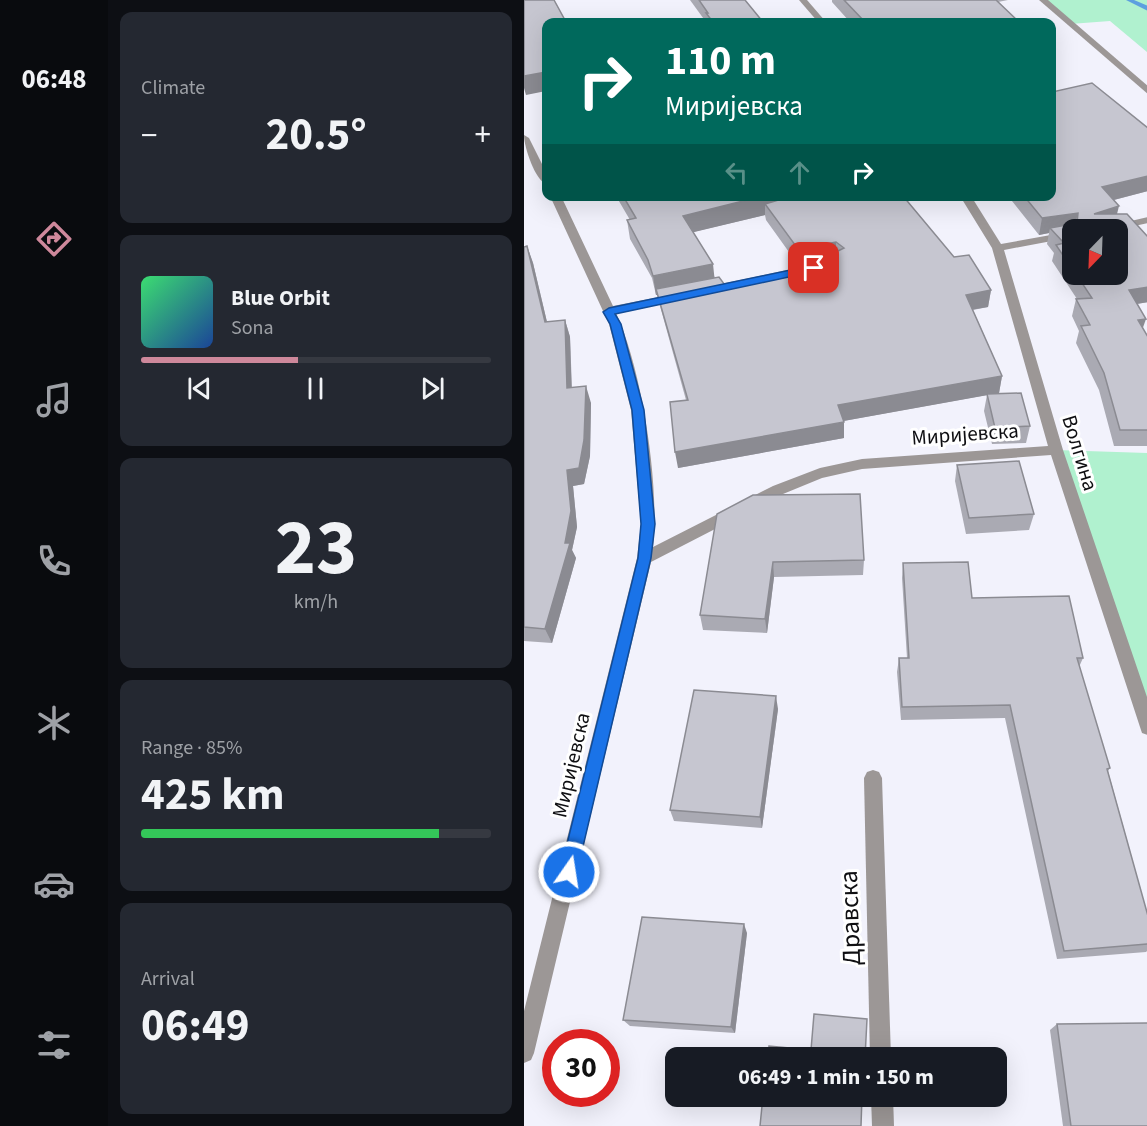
<!DOCTYPE html>
<html lang="en">
<head>
<meta charset="utf-8">
<style>
	body { margin:0; font-family:"Source Sans 3",sans-serif; background:#242831; color:#f1f3f6; height:100vh; display:flex; flex-direction:column; font-size:22px; white-space:nowrap }
	* { box-sizing:border-box; margin:0 }
	p { font-size:20px; color:#9ea1a6 }
	.icon { flex:none; width:33px; height:33px; fill:none; stroke:currentColor; stroke-width:2; stroke-linecap:round; stroke-linejoin:round }
	.map { position:relative; flex:1; overflow:hidden }
	.details { display:flex; flex-direction:column; gap:12px; padding:12px; background:#0d0f14; width:416px }
	.details>* { flex:none }
	.hud { position:absolute; left:18px; top:18px; width:514px; height:183px; border-radius:12px; box-shadow:0 6px 24px #0002; background:#00695c; color:#fff; overflow:hidden }
	.needle { width:39px; rotate:203deg }
	.controls { position:absolute; left:538px; top:219px; display:grid; gap:12px }
	.controls a { display:grid; place-items:center; width:66px; height:66px; border-radius:12px; background:#171b24; box-shadow:0 6px 24px #0002; font-size:30px }
	.speed { position:absolute; left:18px; top:1029px; display:flex; gap:12px; font-size:30px; font-weight:700; text-align:center }
	.speed>* { display:grid; place-content:center; width:78px; height:78px; border-radius:50%; background:#171b24; box-shadow:0 6px 24px #0002; line-height:1 }
	.speed .limit { border:9px solid #d22; background:#fff; color:#111 }
	.pin { position:absolute; display:grid; place-items:center; width:51px; height:51px; color:#fff; margin:-26px; border-radius:12px; box-shadow:0 3px 9px #0006 }
	.me { position:absolute; width:66px; margin:-33px; rotate:13deg; stroke-linejoin:round; filter:drop-shadow(0 0 4px #0008) }
	.turn { display:flex; align-items:center; gap:21px; height:126px; padding:0 24px; font-size:27px }
	.turn .icon { width:78px; height:78px; stroke-width:2.5 }
	.turn b { display:block; font-size:42px; line-height:51px }
	.lanes { display:flex; align-items:center; height:57px; padding:0 24px; background:#0003; justify-content:center; gap:30px; direction:ltr }
	.lanes .off { opacity:.35 }
	.big { font-size:45px; font-weight:700; line-height:1.1 }
	.details .widget { flex:1; display:flex; flex-direction:column; justify-content:center; gap:9px; min-width:0; padding:0 21px; border-radius:12px; background:#242831 }
	.details .dial { align-items:center; gap:0 }
	.dial b { font-size:78px; line-height:1 }
	.song { display:flex; align-items:center; gap:18px }
	.cover { width:72px; height:72px; border-radius:9px; background:linear-gradient(135deg,hsl(140 70% 55%),hsl(220 70% 35%)) }
	.played { height:6px; border-radius:3px; background:linear-gradient(90deg,#ce889b 45%,#363941 45%) }
	.keys { display:flex; justify-content:space-around; direction:ltr }
	.heat { display:flex; justify-content:space-between; align-items:center; font-size:33px; direction:ltr }
	.charge { height:9px; border-radius:4px; background:linear-gradient(90deg,#34c759 85%,#363941 0) }
	.trip { position:absolute; left:141px; top:1047px; width:342px; height:60px; border-radius:12px; background:#171b24; box-shadow:0 6px 24px #0002; font-weight:700; line-height:60px; text-align:center }
	main { display:flex; flex:1; min-height:0 }
	.tab-bar { display:flex; flex-direction:column; width:108px; justify-content:space-around; align-items:center; background:#090b0e; color:#9ea1a6 }
	.tab-bar .icon { width:42px; height:42px }
	.tab-bar .on { color:#ce889b }
	.tab-bar b { font-size:27px; color:#f1f3f6 }
	.map>svg:first-child { display:block }
	.green { fill:#b0f1cf }
	.lines { fill:none; stroke-linecap:round; stroke-linejoin:round }
	.stream { fill:#5d9fdf; fill-rule:evenodd }
	.minor { fill:#9c9796; fill-rule:evenodd }
	.wall { fill:#aaaab3; fill-rule:evenodd }
	.shaded-wall { fill:#8b8b92 }
	.building { fill:#c6c6d0; stroke:#8b8b92; stroke-width:1.5 }
	.route { fill:#1a73e8; stroke:#114b97; stroke-width:1.5 }
	.labels { text-anchor:middle; dominant-baseline:central; stroke-width:6; stroke-linejoin:round; paint-order:stroke }
	.street-label { font-size:21px; fill:#0f0f12; stroke:#fff }
	.near-street-label { font-size:26px; fill:#0f0f12; stroke:#fff }
</style>
</head>
<body>
<main>
<nav class="tab-bar">
<b>06:48</b>
<svg class="icon on" aria-label="directions" viewBox="0 0 24 24"><path d="M12 3l9 9-9 9-9-9zM9 14v-3h6M13 9l2 2-2 2"/></svg>
<svg class="icon" aria-label="music" viewBox="0 0 24 24"><path d="M9 18V5l10-2v13"/><circle cx="6" cy="18" r="3"/><circle cx="16" cy="16" r="3"/></svg>
<svg class="icon" aria-label="phone" viewBox="0 0 24 24"><path d="M5 4h4l2 5-3 2q2 4 5 5l2-3 5 2v4C11 20 4 13 5 4z"/></svg>
<svg class="icon" aria-label="climate" viewBox="0 0 24 24"><path d="M12 3v18M4 7l16 10M4 17L20 7"/></svg>
<svg class="icon" aria-label="car" viewBox="0 0 24 24"><path d="M5 17H2v-5l4-1 3-4h7l3 4 3 1v5h-3M9 17h6M6 11h13"/><circle cx="7" cy="17" r="2"/><circle cx="17" cy="17" r="2"/></svg>
<svg class="icon" aria-label="filters" viewBox="0 0 24 24"><path d="M4 7h16M4 17h16"/><circle cx="9" cy="7" r="2"/><circle cx="15" cy="17" r="2"/></svg>
</nav>
<section class="details">
<div class="widget"><p>Climate</p>
<div class="heat"><a>−</a><b class="big">20.5°</b><a>+</a></div>
</div>
<div class="widget">
<div class="song"><i class="cover"></i><div><b>Blue Orbit</b><p>Sona</p></div></div>
<div class="played"></div>
<div class="keys"><svg class="icon" aria-label="previous" viewBox="0 0 24 24"><path d="M18 5L8 12l10 7zM5 5v14"/></svg><svg class="icon" aria-label="pause" viewBox="0 0 24 24"><path d="M8 5v14M16 5v14"/></svg><svg class="icon" aria-label="next" viewBox="0 0 24 24"><path d="M6 5l10 7-10 7zM19 5v14"/></svg></div>
</div>
<div class="widget dial"><b>23</b><p>km/h</p></div>
<div class="widget"><p>Range · 85%</p><b class="big">425 km</b><div class="charge"></div></div>
<div class="widget"><p>Arrival</p><b class="big">06:49</b></div>
</section>
<div class="map">
<svg width="624" height="1126" viewBox="0 0 624 1126">
	<rect width="100%" height="100%" fill="#f2f2fc"/>
	<!-- green -->
	<g class="green">
		<path d="M519,0H623V52L586,21L546,24Z"/>
		<path d="M532,450L623,453V727Z"/>
	</g>
	<g class="lines">
		<!-- stream -->
		<path class="stream" d="M602,0H610L624,6V11Z"/>
		<!-- minor -->
		<g class="minor">
			<path d="M275,0H283L302,22H294Z"/>
			<path d="M515,0H524L624,86V94Z"/>
			<path d="M0,135L5,138L22,172V184C11,180 0,147 0,135Z"/>
			<path d="M26,196H37L89,306L155,293L161,297L155,301L92,313C118,369 136,486 129,547L249,486L296,468L338,459L524,446L468,248L436,196H447L477,244L549,231V237L480,250L539,450L624,700V735L618,733L616,727L527,455L338,469L298,478L259,494L127,562L10,1053L7,1060L0,1063V1011L113,558L117,524L107,410L85,324Z"/>
			<path d="M624,217V223L592,230H568Z"/>
			<path d="M302,262L306,264V268L182,295L176,291L182,287Z"/>
			<path d="M349,770L355,772L358,778L367,1058H346L340,778L343,772Z"/>
			<path d="M347,1096H369L370,1126H348Z"/>
		</g>
	</g>
	<!-- wall -->
	<g class="wall">
		<path d="M166,0H221L239,22H182Z"/>
		<path d="M308,0H484L474,2L493,22H326L308,2Z"/>
		<path d="M624,191L590,200L593,214L624,302L613,304L618,328L624,337V446H590L575,390L552,343L555,331L548,316L552,299H553L528,261L530,253L523,244L525,233L515,235L484,196H528ZM549,230L594,274H549Z"/>
		<path d="M92,196H379L430,257L467,290L464,307L449,310L478,376L475,393L468,394L506,426L502,443L468,444L460,411L463,395L319,421L320,438L154,468L162,400L136,306L133,295H132L128,278L106,239L103,220H106ZM241,215L242,220L275,266L282,265V273L203,288L191,278L169,232Z"/>
		<path d="M3,246L9,263L23,322L41,320L46,337L48,388L67,403L66,456L60,484L49,486L53,527L48,550L52,558L28,643L0,641V247Z"/>
		<path d="M433,465L510,514L505,530L442,534L431,481Z"/>
		<path d="M193,514L340,560L339,575L250,577L243,633L179,630L176,615Z"/>
		<path d="M379,563L448,598L559,658L555,667L586,768L584,771L624,916V950L622,952L533,959L481,718L377,720L373,672L375,658H383L378,578Z"/>
		<path d="M254,709L238,828L150,821L146,810Z"/>
		<path d="M223,933L211,1033L106,1026L99,1020Z"/>
		<path d="M533,1024L624,1126H539L526,1030Z"/>
	</g>
	<!-- shaded-wall -->
	<g class="shaded-wall">
		<path d="M493,20V22H477Z"/>
		<path d="M22,72V91L2,95L0,88V76Z"/>
		<path d="M624,176V191L574,204L578,187Z"/>
		<path d="M239,196H269L241,204V215L162,234L159,216Z"/>
		<path d="M595,206L591,222L570,214Z"/>
		<path d="M554,213L550,229L526,228L525,233L515,235L518,218Z"/>
		<path d="M312,242V259H282V265L275,266L274,249Z"/>
		<path d="M3,246L9,263L27,339L21,322Z"/>
		<path d="M189,264L191,283L132,289L133,295H132L129,276Z"/>
		<path d="M624,287V302L599,306L605,290Z"/>
		<path d="M467,290L464,307L440,311L442,295Z"/>
		<path d="M622,319L616,336L614,320Z"/>
		<path d="M41,320L46,337L48,405L43,388Z"/>
		<path d="M478,376L475,393L314,422V405Z"/>
		<path d="M62,386L67,403L66,456L60,484L49,486L53,527L48,550L52,558L28,643L21,629L41,543L43,470Z"/>
		<path d="M320,422V438L154,468L151,452Z"/>
		<path d="M249,562L250,577L243,633L241,619Z"/>
		<path d="M252,696L254,709L238,828L236,817Z"/>
		<path d="M220,924L223,933L211,1033L207,1027Z"/>
	</g>
	<!-- building -->
	<g class="building">
		<path d="M0,0H30L42,22H22V72L0,76Z"/>
		<path d="M175,0H221L239,22H189L182,13H184Z"/>
		<path d="M320,0H472L493,20L477,22H341Z"/>
		<path d="M568,83L624,128V176L578,187L595,206L570,214H603L624,237V287L605,290L622,319L614,320L624,337V430H596L580,373L557,326L566,325L552,299L568,298L552,274H594V230H549V270L532,245L540,243L526,228L553,223L554,213L518,218L500,196H528V92Z"/>
		<path d="M99,196H239L159,216L189,264L129,276L124,260L103,220L112,218Z"/>
		<path d="M268,196H379L430,257L445,255L467,290L442,295L478,376L314,405L320,422L151,452L146,402L164,400L132,289L195,277L203,288L291,271L282,259L312,252L320,248L312,242L274,249L241,204Z"/>
		<path d="M3,246L21,322L41,320L43,388L62,386L60,440L55,468L43,470L47,511L41,543H46L21,629L0,627V247Z"/>
		<path d="M497,393L506,426L471,428L463,394Z"/>
		<path d="M495,461L510,514L445,518L433,465Z"/>
		<path d="M336,494L340,560L249,562L241,619L176,615L193,514L229,495Z"/>
		<path d="M444,562L448,598L545,596L559,658H553L586,768L583,769L624,916V944L540,951L486,705L378,707L375,658H385L379,563Z"/>
		<path d="M170,690L252,696L236,817L146,810Z"/>
		<path d="M118,917L220,924L207,1027L99,1020Z"/>
		<path d="M290,1014L343,1019L341,1058H244L245,1046L287,1050Z"/>
		<path d="M624,1023V1126H547L533,1024Z"/>
		<path d="M239,1096H338L337,1126H236Z"/>
	</g>
	<!-- route -->
	<path class="route" d="M290,265L293,266V271L91,314L97,324L120,410L131,524L127,558L53,872L51,878L45,880L39,878L36,872L114,558L117,524L108,410L86,324L79,312L85,308Z"/>
	<g class="labels">
		<!-- street labels -->
		<g class="street-label">
			<text transform="translate(441 434) rotate(-4)">Миријевска</text>
			<text transform="translate(556 453) rotate(73)">Волгина</text>
			<text transform="translate(47 765) rotate(-77)">Миријевска</text>
		</g>
		<!-- near-street labels -->
		<g class="near-street-label">
			<text transform="translate(326 918) rotate(-92)">Дравска</text>
		</g>
	</g>
</svg>
<div class="controls">
<a><svg class="needle" viewBox="-14 -14 28 28"><path d="M0-13l5 13h-10z" fill="#e53935"/><path d="M0 13l5-13h-10z" fill="#9ea1a6"/></svg></a>
</div>
<div class="speed"><div class="limit">30</div></div>
<div class="pin" style="left:290px;top:268px;background:#d93025"><svg class="icon" aria-label="arrive" viewBox="0 0 24 24"><path d="M6 21V4h12l-3 4 3 4H6"/></svg></div>
<svg class="me" style="left:45px;top:872px" viewBox="-20 -20 40 40"><circle r="17" fill="#1a73e8" stroke="#fff" stroke-width="3"/><path d="M0-11L8 9 0 5-8 9z" fill="#fff"/></svg>
<div class="trip">06:49 · 1 min · 150 m</div>
<div class="hud">
<div class="turn"><svg class="icon" aria-label="right" viewBox="0 0 24 24"><path d="M7 20v-9h11M14 6l5 5-5 5"/></svg><div><b>110 m</b>Миријевска</div></div>
<div class="lanes"><svg class="icon off" aria-label="left" viewBox="0 0 24 24"><path d="M17 20v-9H6M10 6l-5 5 5 5"/></svg><svg class="icon off" aria-label="ahead" viewBox="0 0 24 24"><path d="M12 20V5M6 11l6-6 6 6"/></svg><svg class="icon" aria-label="right" viewBox="0 0 24 24"><path d="M7 20v-9h11M14 6l5 5-5 5"/></svg></div>
</div>
</div>
</main>
</body>
</html>
